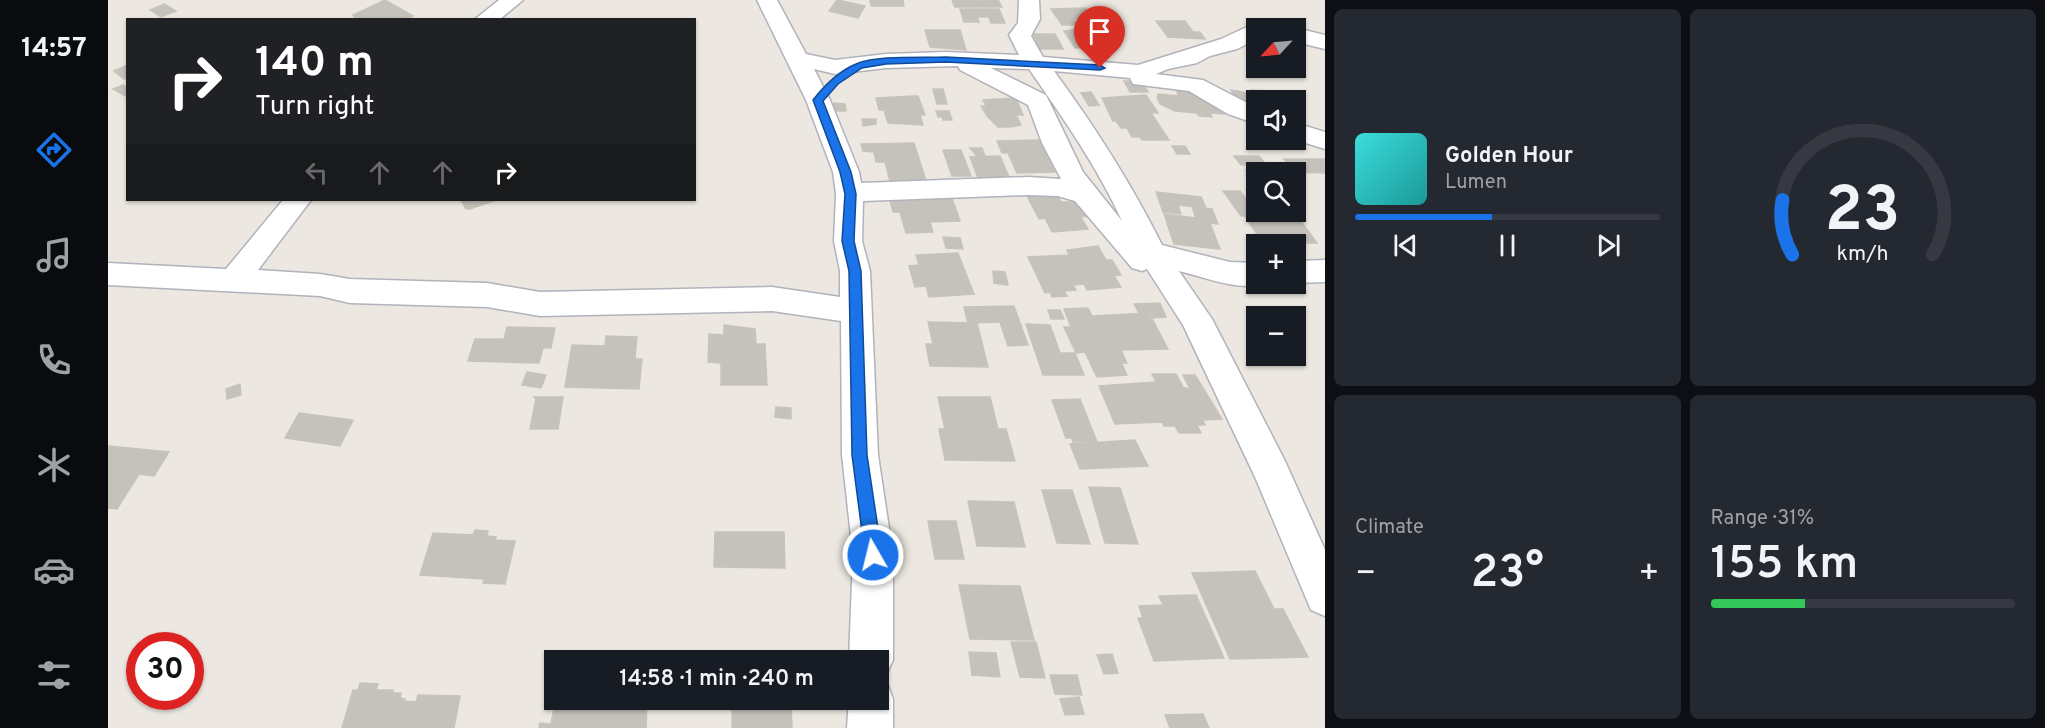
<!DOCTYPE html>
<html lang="en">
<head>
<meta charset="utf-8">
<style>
	body { margin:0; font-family:Overpass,sans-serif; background:#242831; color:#f1f3f6; height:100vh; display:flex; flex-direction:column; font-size:22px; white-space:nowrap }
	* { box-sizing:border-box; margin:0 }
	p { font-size:20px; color:#9ea1a6 }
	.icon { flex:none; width:33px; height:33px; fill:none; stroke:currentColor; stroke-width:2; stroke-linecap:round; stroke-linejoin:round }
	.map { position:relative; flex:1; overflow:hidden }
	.side { display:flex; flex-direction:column; gap:9px; padding:9px; background:#0d0f14; width:720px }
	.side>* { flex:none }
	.top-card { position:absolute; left:18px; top:18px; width:570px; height:183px; border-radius:0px; box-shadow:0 2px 4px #0004; background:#202124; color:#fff; overflow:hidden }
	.needle { width:39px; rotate:244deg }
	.controls { position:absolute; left:1138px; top:18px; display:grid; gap:12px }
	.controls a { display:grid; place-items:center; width:60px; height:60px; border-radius:0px; background:#171b24; box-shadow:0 2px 4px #0004; font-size:30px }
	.speed { position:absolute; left:18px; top:632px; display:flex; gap:12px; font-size:30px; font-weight:700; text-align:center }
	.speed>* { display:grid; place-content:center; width:78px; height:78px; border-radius:50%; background:#171b24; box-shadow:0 2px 4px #0004; line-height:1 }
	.speed .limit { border:9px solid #d22; background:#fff; color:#111 }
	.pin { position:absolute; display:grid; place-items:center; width:51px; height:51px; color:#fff; margin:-62px -26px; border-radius:50% 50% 50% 0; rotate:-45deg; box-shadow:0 0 6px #0007 }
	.pin .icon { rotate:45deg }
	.me { position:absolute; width:66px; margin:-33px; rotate:352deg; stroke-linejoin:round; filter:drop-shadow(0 0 4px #0008) }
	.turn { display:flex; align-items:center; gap:21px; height:126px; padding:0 30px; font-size:27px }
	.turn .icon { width:78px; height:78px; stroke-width:2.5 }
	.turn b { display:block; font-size:42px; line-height:51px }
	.lanes { display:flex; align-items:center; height:57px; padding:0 30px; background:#0003; justify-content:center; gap:30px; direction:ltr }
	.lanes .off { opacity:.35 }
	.big { font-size:45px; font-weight:600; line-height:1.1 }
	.side .widget { flex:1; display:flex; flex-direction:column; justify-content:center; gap:9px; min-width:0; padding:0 21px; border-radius:9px; background:#242831 }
	.side .dial { align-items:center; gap:0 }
	.dial svg { height:156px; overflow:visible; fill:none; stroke:#363941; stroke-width:7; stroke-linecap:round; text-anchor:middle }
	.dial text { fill:#f1f3f6; stroke:none }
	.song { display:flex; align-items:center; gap:18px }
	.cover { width:72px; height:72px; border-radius:9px; background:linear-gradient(135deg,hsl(180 70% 55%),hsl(180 70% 35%)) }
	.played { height:6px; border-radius:3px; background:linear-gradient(90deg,#1a73e8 45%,#363941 45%) }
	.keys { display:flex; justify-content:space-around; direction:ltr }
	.heat { display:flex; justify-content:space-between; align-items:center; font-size:33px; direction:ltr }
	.charge { height:9px; border-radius:4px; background:linear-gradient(90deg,#34c759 31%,#363941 0) }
	.side .tiles { flex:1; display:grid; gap:9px; grid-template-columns:repeat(2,1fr) }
	.trip { position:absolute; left:436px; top:650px; width:345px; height:60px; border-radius:0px; background:#171b24; box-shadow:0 2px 4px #0004; font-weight:600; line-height:60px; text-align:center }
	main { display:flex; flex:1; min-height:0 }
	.menu { display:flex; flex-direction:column; width:108px; justify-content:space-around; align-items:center; background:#090b0e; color:#9ea1a6 }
	.menu .icon { width:42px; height:42px }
	.menu .selected { color:#1a73e8 }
	.menu b { font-size:27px; color:#f1f3f6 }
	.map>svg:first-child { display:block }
	.building { fill:#c5c2bc; stroke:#c8c3ba; stroke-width:1.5 }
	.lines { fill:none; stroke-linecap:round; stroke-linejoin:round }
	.minor-casing { stroke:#b1b2bb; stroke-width:3 }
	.minor { fill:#fff; fill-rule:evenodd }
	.route { fill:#1a73e8; stroke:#114b97; stroke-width:1.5 }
</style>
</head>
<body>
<main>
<nav class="menu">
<b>14:57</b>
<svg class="icon selected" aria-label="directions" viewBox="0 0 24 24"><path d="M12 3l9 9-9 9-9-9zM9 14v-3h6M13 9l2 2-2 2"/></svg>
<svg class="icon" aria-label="music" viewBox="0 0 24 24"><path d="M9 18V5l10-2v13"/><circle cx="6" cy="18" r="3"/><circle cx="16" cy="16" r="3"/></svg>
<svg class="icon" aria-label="phone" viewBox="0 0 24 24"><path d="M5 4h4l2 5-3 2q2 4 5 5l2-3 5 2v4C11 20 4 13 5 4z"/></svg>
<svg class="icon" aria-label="climate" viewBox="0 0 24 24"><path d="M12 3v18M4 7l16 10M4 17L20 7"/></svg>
<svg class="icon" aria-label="car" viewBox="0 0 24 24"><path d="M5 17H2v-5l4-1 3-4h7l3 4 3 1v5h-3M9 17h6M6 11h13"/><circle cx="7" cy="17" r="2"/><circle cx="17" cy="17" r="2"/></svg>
<svg class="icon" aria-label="filters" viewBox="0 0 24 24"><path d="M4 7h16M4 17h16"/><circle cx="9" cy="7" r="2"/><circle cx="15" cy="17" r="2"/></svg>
</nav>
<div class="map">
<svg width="1217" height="728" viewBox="0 0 1217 728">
	<rect width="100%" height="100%" fill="#ece8e1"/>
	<!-- building -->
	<g class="building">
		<path d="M277,0L305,16L297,20H249L245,15Z"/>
		<path d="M729,0H730L757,6L750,18L721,11Z"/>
		<path d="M762,0H795L796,6H763Z"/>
		<path d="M844,0L878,1L881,7H847Z"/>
		<path d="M879,0H890L894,7H882Z"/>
		<path d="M56,4L68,11L53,17L42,10Z"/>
		<path d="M978,8L986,19H966L969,25H954L943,9Z"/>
		<path d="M852,9H891L897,23H883L881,17H869L871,22H856Z"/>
		<path d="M1048,21H1077L1085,32H1092L1097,39L1060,37Z"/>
		<path d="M982,27L990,28L1000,37L1006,47L967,48L956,31Z"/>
		<path d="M817,30H852L858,50L822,47Z"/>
		<path d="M925,34H947L951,41H928Z"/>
		<path d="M928,41H951L955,49H931Z"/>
		<path d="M20,65V77L16,79L6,71Z"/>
		<path d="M1016,81H1033L1040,92H1022Z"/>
		<path d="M15,85L20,88V95L17,96L5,89Z"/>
		<path d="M825,89H835L839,104H829Z"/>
		<path d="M1068,90L1100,94L1116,114L1102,113L1104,117L1091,116L1089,113L1067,111L1052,104L1049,98L1050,94L1071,96Z"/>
		<path d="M1123,90L1146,94L1144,90L1170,92L1172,97L1188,100H1149V110L1132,108Z"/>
		<path d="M983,92L991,105L981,106L973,93Z"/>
		<path d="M1038,95L1050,113H1043L1061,140H1034L1032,137H1024L1019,128H1013L1008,121H1005L994,98Z"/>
		<path d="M806,96H810L817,115H812L815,125L780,123L776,110H771L768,98Z"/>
		<path d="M908,98L915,115H908L913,125L903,127H890L879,116L873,106H878L875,100Z"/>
		<path d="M726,103L737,104L738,111H726Z"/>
		<path d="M828,111H841L844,120H835L834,117H830Z"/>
		<path d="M754,119H768V124L755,126Z"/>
		<path d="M934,140L940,151H936L947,172L909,173L900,153H894L889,141Z"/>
		<path d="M806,143L819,184L783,185L777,162H768L766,152L755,151L753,144Z"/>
		<path d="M1064,146H1077L1082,154H1069Z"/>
		<path d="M862,148H874L877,156L868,155Z"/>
		<path d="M835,150H853L863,176H844Z"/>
		<path d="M892,156L901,177H898L899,181L873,186L862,157Z"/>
		<path d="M1126,156H1151L1164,172H1149V179H1144L1138,171H1154L1150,164L1133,165Z"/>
		<path d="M1176,159H1217V173L1186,172Z"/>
		<path d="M1115,191H1132L1150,215L1133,216Z"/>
		<path d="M948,192L953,202H972L980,217L972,216L980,229L944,232L937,218L931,219L918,194Z"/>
		<path d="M1048,192L1093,197L1098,208L1070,205L1073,214L1055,212Z"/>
		<path d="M844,198L852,221L822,222L825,232L798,233L792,212H785L782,200Z"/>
		<path d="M353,200H388L362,209H358Z"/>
		<path d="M1084,207L1104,209L1110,224L1102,223L1112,249L1066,244L1056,214L1088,218Z"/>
		<path d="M1137,216H1166L1174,227H1144Z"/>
		<path d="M1167,217H1190L1209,243H1155L1145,228L1174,227Z"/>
		<path d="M835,237L852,238L855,249L838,248Z"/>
		<path d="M990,246L998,260H1004L1013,275L1006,276L1013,287L979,290L976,284L965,285L968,290L956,291L959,296L944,297L942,292L937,293L920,257L961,255L959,250Z"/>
		<path d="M850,253L866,294L821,297L818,286L807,287L801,266L811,265L808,255Z"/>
		<path d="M885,271L897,272L900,285L886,283Z"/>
		<path d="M1052,303L1058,317L1045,318L1043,313H1031L1026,304Z"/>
		<path d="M906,306L920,345L900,346L892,322L860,323L856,307Z"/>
		<path d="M980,308L984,316L1041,313L1060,349L1013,350L1019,363L983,364L977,352L968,353L956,327H963L956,309Z"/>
		<path d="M940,310H952L956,319H943Z"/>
		<path d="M820,322L869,323L880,367L822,366L818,344H825Z"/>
		<path d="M918,324L942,325L952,353H967L976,375H935Z"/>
		<path d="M616,325L647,329L648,344H657L659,385H613V363L600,362L601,334L616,335Z"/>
		<path d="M399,327L447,328L443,348H435L431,363L360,361L367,339H396Z"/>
		<path d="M498,336L529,337L527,359H534L531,389L457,387L464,345L497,346Z"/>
		<path d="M1014,364L1019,375L989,377L983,365Z"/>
		<path d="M419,372L438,375L433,388L414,385Z"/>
		<path d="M1044,374H1068L1075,387L1080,389H1082L1075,375H1087L1114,419L1095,420L1097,425H1089L1093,433H1071L1067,426H1056L1054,422L1007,424L991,386L1048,382Z"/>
		<path d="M132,384L133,395L119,399L118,389Z"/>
		<path d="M426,397H455L450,429H422L428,399Z"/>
		<path d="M830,397H882L890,429H898L907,461L837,460L831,429H837Z"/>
		<path d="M972,399L989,442H965L964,438H958L944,400Z"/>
		<path d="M668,407L683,408V419L667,417Z"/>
		<path d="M191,413L245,420L232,446L177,438Z"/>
		<path d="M1027,440L1040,466L972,469L962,444Z"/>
		<path d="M0,446L61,452L46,476L31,474L9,509L0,508Z"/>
		<path d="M981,487L1012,488L1030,544L997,543Z"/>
		<path d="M934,490H964L982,544L949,543Z"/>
		<path d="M860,501L906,502L917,547L869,546Z"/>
		<path d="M820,521H848L856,559H827Z"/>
		<path d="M367,530L380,531L379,536L388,537L387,540L407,541L397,584L375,583L376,579L312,575L325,533L365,535Z"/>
		<path d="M607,532H676L677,568L606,567Z"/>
		<path d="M1147,571L1166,609H1175L1200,657L1122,659L1084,573Z"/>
		<path d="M851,585L912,586L926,640L862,639Z"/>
		<path d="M1088,595L1116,658L1046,661L1030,618H1035L1031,606L1055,605L1051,596Z"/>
		<path d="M903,642H928L937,678L912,677Z"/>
		<path d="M861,652L888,653L892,677L864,675Z"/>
		<path d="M1004,654L1010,673L996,674L989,655Z"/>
		<path d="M942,675H969L974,695L947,694Z"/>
		<path d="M252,683L270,684L268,690H285V693H293L292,698L297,699L296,701L308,702L310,695L352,696L346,728H234L245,690H250Z"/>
		<path d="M971,697L976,714L957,715L952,699Z"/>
		<path d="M464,699H495V703L539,704L538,728H431L432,723L443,724L447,703H463Z"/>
		<path d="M624,703L683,705L684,728H624Z"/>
		<path d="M1095,714L1101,728H1062L1057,715Z"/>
	</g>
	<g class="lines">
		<!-- minor casing -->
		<g class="minor-casing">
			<g id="minor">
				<path d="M391,0H415L391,20H366Z"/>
				<path d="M649,0H669L698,54L727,60L778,54L838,52L911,55L901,35L910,23L911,0H931L932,19L923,36L935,57L1030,65L1113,39L1141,26L1149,25L1157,26L1158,28H1149V39L1129,49L1102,56L1089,63L1060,69L1048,74L1095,80L1149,108V124L1120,114L1081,91L1025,84L1022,78L946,71C987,127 1023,183 1054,245L1122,262L1149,263V284H1154C1129,291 1096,277 1071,271L1104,319L1177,461L1217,550V616L1203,610L1147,477L1075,325L1039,269L1034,271L1024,268L967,201L950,196L920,195L755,201L754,241L762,271L770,455L785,555V660L778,675L771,678V660H741L745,555L734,455L733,321L664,311L432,316L379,307L242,303L212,296L0,285V263L118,269L175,200H203L150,270L212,274L242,279L379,283L432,292L664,287L732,297V271L726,241L728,194L725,172L698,100ZM850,66L852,70L920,105L934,143L953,179L920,177L753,183L751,172L722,100L706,69L727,74L778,68ZM883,68L921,69C955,118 989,166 1014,221L975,172L938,95Z"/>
				<path d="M1188,28L1217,35V49L1188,42Z"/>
				<path d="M1188,123L1217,132V149L1188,140Z"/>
				<path d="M1217,260V282L1188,283V261Z"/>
				<path d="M771,680L779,683L785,699V728H739L741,699H771Z"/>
			</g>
		</g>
		<!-- minor -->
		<use href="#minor" class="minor"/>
	</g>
	<!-- route -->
	<path class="route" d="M838,57L992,65L997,68L992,70L838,62L778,64L754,68L730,84L715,101L743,172L748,194L746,241L753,271L759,455L774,555L771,561L765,563L760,561L757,555L744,455L741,271L734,241L737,194L732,172L705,100C716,86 731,71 748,64C768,55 814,58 838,57Z"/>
</svg>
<div class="controls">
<a><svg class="needle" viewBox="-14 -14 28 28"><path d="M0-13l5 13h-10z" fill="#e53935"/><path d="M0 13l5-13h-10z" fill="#9ea1a6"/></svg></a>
<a><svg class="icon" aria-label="sound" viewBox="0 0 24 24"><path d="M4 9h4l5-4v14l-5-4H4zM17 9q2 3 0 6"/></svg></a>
<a><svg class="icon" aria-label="search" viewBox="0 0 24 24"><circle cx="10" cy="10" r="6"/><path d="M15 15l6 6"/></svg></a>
<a>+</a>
<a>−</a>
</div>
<div class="speed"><div class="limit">30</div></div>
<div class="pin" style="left:992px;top:68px;background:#d93025"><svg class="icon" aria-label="arrive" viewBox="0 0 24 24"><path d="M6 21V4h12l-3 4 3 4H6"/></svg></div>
<svg class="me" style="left:765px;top:555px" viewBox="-20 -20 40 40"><circle r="17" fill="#1a73e8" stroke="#fff" stroke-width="3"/><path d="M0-11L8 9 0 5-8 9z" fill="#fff"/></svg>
<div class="trip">14:58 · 1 min · 240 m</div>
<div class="top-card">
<div class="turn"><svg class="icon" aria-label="right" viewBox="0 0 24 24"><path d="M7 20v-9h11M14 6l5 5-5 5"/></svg><div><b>140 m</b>Turn right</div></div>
<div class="lanes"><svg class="icon off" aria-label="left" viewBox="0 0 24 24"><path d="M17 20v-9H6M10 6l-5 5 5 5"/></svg><svg class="icon off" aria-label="ahead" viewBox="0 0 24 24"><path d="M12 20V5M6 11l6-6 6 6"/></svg><svg class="icon off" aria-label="ahead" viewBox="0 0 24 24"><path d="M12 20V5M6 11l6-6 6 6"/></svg><svg class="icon" aria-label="right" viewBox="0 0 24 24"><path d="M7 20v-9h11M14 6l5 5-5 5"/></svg></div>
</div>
</div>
<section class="side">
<div class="tiles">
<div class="widget">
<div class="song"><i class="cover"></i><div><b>Golden Hour</b><p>Lumen</p></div></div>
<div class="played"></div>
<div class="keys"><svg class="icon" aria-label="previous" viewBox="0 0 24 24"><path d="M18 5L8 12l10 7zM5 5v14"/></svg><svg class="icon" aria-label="pause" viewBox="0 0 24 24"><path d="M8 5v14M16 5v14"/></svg><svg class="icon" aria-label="next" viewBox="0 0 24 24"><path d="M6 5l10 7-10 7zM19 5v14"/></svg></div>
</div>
<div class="widget dial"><svg viewBox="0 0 100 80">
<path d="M14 69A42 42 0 1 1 86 69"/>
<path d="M14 69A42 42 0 0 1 9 41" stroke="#1a73e8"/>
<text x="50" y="56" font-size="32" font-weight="700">23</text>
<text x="50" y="72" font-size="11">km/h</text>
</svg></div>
<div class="widget"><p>Climate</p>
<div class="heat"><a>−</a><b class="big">23°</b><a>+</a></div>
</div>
<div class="widget"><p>Range · 31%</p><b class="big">155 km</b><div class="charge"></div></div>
</div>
</section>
</main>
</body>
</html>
